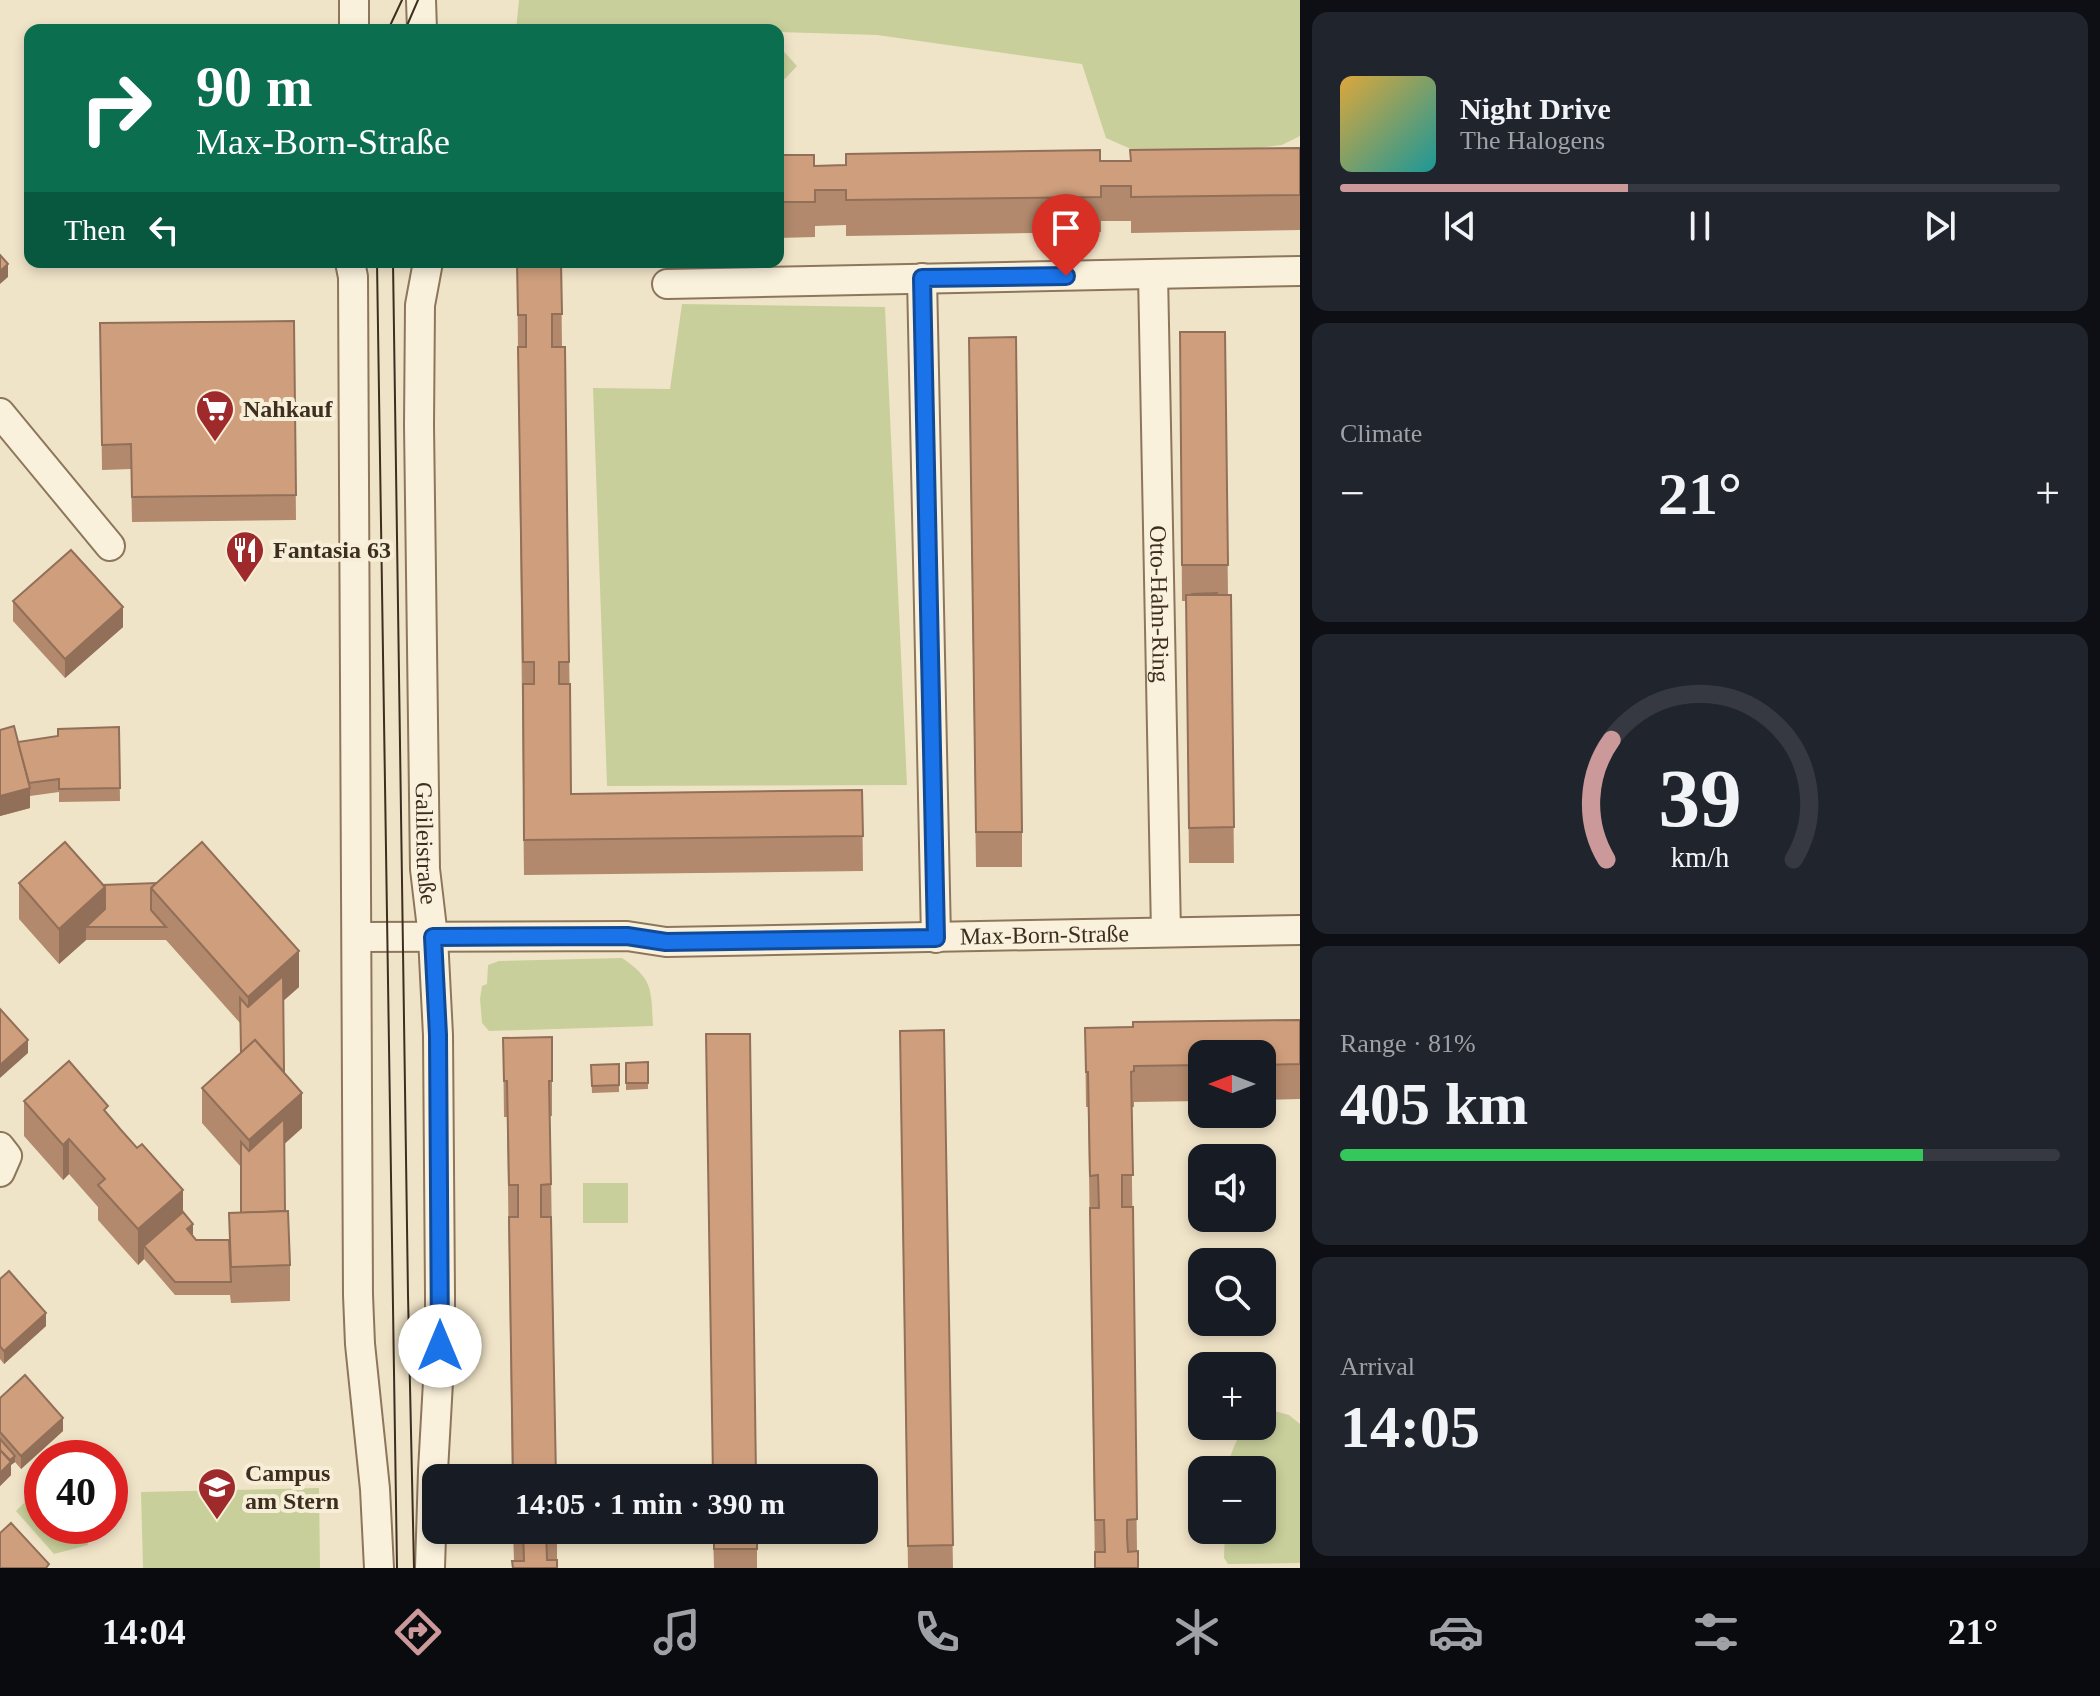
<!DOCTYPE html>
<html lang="en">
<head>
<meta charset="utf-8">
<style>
	body { margin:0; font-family:Georgia,serif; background:#20242c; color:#f1f3f6; height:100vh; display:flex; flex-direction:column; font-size:30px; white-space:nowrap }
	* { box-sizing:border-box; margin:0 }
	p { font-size:26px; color:#9ea1a6 }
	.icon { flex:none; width:44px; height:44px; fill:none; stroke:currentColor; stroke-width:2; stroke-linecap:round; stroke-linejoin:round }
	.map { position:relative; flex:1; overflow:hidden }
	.drawer { display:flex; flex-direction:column; gap:12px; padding:12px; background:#0d0f14; width:800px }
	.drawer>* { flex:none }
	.top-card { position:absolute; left:24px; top:24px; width:760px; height:244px; border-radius:16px; box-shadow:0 4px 12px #0003; background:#0b6e4f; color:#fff; overflow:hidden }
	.needle { width:52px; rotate:270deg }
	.controls { position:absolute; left:1188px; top:1040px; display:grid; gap:16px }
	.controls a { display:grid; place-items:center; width:88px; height:88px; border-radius:16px; background:#171b24; box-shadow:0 4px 12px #0003; font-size:40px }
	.speed { position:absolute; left:24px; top:1440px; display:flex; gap:16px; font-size:40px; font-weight:700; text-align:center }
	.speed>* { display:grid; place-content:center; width:104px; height:104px; border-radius:50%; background:#171b24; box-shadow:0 4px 12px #0003; line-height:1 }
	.speed .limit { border:12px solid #d22; background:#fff; color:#111 }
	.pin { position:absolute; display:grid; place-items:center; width:68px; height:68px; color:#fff; margin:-82px -34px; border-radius:50% 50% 50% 0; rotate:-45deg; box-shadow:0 0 8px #0007 }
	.pin .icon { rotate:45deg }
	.me { position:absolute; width:88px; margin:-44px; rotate:0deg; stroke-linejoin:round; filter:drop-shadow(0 0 6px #0008) }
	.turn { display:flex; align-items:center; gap:28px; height:168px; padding:0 40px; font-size:36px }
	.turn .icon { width:104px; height:104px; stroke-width:2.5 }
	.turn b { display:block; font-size:56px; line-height:68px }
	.then { display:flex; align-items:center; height:76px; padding:0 40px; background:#0003; gap:16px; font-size:30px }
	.big { font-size:60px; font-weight:800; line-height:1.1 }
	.drawer .widget { flex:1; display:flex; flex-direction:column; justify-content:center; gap:12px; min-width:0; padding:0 28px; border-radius:16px; background:#20242c }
	.drawer .dial { align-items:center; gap:0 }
	.dial svg { height:208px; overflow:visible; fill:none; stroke:#363941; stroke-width:7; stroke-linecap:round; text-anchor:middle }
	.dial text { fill:#f1f3f6; stroke:none }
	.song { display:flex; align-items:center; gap:24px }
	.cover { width:96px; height:96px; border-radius:12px; background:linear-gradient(135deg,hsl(40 70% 55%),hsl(180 70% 35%)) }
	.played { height:8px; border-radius:4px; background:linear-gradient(90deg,#cc999b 40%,#363941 40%) }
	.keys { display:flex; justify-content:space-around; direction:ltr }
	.heat { display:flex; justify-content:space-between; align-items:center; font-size:44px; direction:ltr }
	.charge { height:12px; border-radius:6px; background:linear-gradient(90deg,#34c759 81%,#363941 0) }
	.trip { position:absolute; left:422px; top:1464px; width:456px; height:80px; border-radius:16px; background:#171b24; box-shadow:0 4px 12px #0003; font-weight:800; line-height:80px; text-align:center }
	.dock { display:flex; height:128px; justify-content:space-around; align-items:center; background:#090b0e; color:#9ea1a6 }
	.dock .icon { width:56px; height:56px }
	.dock .current { color:#cc999b }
	.dock b { font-size:36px; color:#f1f3f6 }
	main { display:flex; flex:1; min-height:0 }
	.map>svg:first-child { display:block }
	.green { fill:#c9cf9b }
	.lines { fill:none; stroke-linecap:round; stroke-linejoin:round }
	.minor-casing { stroke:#8d765c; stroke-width:32 }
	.minor { stroke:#faf1dc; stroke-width:28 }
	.tram { stroke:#3d2e20; stroke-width:2 }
	.wall { fill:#b2896c }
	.shaded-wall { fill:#916f58 }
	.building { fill:#cf9f7d; stroke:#916f58; stroke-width:2 }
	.route-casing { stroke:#114b97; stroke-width:20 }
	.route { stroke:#1a73e8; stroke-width:14 }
	.labels { text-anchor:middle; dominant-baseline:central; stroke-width:8; stroke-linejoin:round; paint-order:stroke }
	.poi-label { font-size:24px; font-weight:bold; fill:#3d2e20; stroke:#f7eed8; text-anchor:start }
	.street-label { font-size:24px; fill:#3d2e20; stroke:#f7eed8 }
</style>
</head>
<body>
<main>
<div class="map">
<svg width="1300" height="1568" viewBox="0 0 1300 1568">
	<rect width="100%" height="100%" fill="#f0e4c8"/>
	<!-- green -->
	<g class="green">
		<path d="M519,0H1300V136L1282,145L1158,161L1106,138L1082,64L877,35L778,32V30H516Z"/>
		<path d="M778,45L797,66L778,86Z"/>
		<path d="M682,304L885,307L907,785L607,786L593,388L670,389Z"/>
		<path d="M622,958C654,979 651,991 653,1026L489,1031L482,1023L480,999L482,986L487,984L488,965L499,961Z"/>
		<rect x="583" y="1183" width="45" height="40"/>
		<path d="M1270,1410L1289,1415L1300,1424V1563L1228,1564L1224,1558L1225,1530H1262V1470H1227C1230,1454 1236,1439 1246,1426H1262V1412Z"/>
		<path d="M42,1485V1526H85L88,1545L54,1554L16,1511Z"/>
		<path d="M319,1488L320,1568H143L141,1492Z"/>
	</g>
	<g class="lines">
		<!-- minor casing -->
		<g class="minor-casing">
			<g id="minor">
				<path d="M354,0V30"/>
				<path d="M421,0L422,30"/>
				<path d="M350,262L353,277L358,1295L360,1344L375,1489L379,1568"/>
				<path id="s1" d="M428,262L420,305L419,425L425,869L433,937L438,1035L440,1295V1346L433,1471L430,1568"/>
				<path id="s2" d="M1153,274L1166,932"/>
				<path d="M922,278L936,938"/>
				<path d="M667,284L1300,271"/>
				<path d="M0,413L110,546"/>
				<path id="s3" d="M357,937L627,936L666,942L1300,930"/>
				<path d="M0,1147L7,1156L0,1172"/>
			</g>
		</g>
		<!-- minor -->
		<use href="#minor" class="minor"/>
		<!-- tram -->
		<g class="tram">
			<path d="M388,30L402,0"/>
			<path d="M405,30L418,0"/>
			<path d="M377,262L397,1568"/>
			<path d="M393,262L408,1295L414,1568"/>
		</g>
	</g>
	<!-- wall -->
	<g class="wall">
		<path d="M1300,148V230L1131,233V221H1101V232L846,236V225L815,226V237L778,238V155L814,166L1130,161Z"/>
		<path d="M517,262H561L562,347H565L571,794L862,790L863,871L524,875Z"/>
		<path d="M294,321L296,520L132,522L131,469L102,470L100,323Z"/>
		<path d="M1180,332H1225L1228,595H1231L1234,863H1189L1186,601H1182Z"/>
		<path d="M969,373L1022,832V867H976Z"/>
		<path d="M13,601L123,627L65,678L13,621Z"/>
		<path d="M119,727L120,801L59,802V792L30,796V808L0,816V730L18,742Z"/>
		<path d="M19,883L103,885L156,883L299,987L283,1001L284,1072L302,1128L284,1144L285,1211L290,1265V1301L231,1303L230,1295H175L144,1259L138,1265L98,1220V1207L69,1174L63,1180L24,1136V1101L108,1115L183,1212L193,1236L196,1240H229V1213H241V1167L202,1123V1088L241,1053L240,1023L166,940H86L59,964L19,919Z"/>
		<path d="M1300,1020V1099L1262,1100V1054H1202V1101L1134,1102V1107H1131L1137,1551L1095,1568L1088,1107H1086L1085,1028Z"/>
		<path d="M944,1030L953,1568H908L900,1066Z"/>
		<path d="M552,1037V1116H550L556,1478H512L507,1117H504L503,1038Z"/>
		<path d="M648,1062V1089L626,1090V1063Z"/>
		<path d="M619,1064V1092L592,1093L591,1065Z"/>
		<path d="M0,1279L46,1326L4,1364L0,1359Z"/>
		<path d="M0,1398L63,1431L21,1469L15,1462L11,1465V1475L0,1486Z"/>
		<path d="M513,1530H557V1560L514,1561Z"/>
		<path d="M713,1530H757V1568H714Z"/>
	</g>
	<!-- shaded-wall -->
	<g class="shaded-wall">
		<path d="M8,264V277L0,284V271Z"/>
		<path d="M123,607V627L65,678V659Z"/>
		<path d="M30,788V808L0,816V796Z"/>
		<path d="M105,887V923L86,927V940L59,964V929Z"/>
		<path d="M299,951V987L248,1032V997Z"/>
		<path d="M28,1040V1053L0,1078V1065Z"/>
		<path d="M302,1093V1128L249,1176V1140Z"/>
		<path d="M69,1139V1174L63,1180V1145Z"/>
		<path d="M183,1190V1225L144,1246V1259L138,1265V1229Z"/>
		<path d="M193,1224V1237L187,1229Z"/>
		<path d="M46,1313V1326L4,1364V1351Z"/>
		<path d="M63,1418V1431L21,1469V1456Z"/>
		<path d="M15,1456V1462L11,1465V1475L0,1486V1473L6,1463Z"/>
	</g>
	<!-- building -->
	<g class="building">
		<path d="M1300,148V195L1131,197V186H1101V197L846,200V190H815V202H778V155H814V166L846,165V154L1100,150V161H1131L1130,150Z"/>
		<path d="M0,255L8,264L0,271Z"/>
		<path d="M517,262H561L562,314H552V347H565L569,662H559V684H570L571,794L862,790L863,836L524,840L523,684H534V662H523L518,347H526V315H518Z"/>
		<path d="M294,321L296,495L132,497L131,444L102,445L100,323Z"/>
		<path d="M1180,332H1225L1228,565H1182Z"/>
		<path d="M1016,337L1022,832H976L969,338Z"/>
		<path d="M71,550L123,607L65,659L13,601Z"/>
		<path d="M1217,593V595H1192V594Z"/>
		<path d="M1186,595H1231L1234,827L1189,828Z"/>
		<path d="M14,726L30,788L0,796V730Z"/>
		<path d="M119,727L120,788L59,789V779L29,783L18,742L58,736V729Z"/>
		<path d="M65,842L105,887L59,929L19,883Z"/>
		<path d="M202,842L299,951L248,997L151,888Z"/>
		<path d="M156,883L151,888V910L166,927H86L105,909V887L103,885Z"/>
		<path d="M283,976L284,1072L255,1040L241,1053L240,998L248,1007Z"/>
		<path d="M0,1009L28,1040L0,1065Z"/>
		<path d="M1300,1020V1064L1262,1065V1054H1202V1065L1134,1066V1071L1131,1072L1133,1175H1122V1207H1133L1137,1519L1127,1520V1536L1128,1552L1138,1551V1568H1095V1552H1105L1104,1520H1095L1090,1208H1099L1098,1175L1090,1176L1088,1072H1086L1085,1028L1133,1027V1022Z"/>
		<path d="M944,1030L953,1545L908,1546L900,1031Z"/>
		<path d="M706,1034H750L756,1478H713Z"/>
		<path d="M552,1037V1081H549L551,1184L541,1185V1217H551L556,1478H513L509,1217H518V1185H509L507,1081H504L503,1038Z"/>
		<path d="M255,1040L302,1093L249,1140L202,1088Z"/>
		<path d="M69,1061L108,1106L104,1110L121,1130L137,1148L142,1144L183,1190L138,1229L98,1185L105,1179L69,1139L63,1145L24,1101Z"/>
		<path d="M648,1062V1083H626V1063Z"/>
		<path d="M619,1064V1085L592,1086L591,1065Z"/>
		<path d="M284,1119L285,1211L241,1213V1142L249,1151Z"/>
		<path d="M288,1211L290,1265L231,1267L229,1213Z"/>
		<path d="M183,1212L193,1224L187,1229L196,1240H229L231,1282H175L144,1246Z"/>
		<path d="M9,1271L46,1313L4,1351L0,1346V1279Z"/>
		<path d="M25,1375L63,1418L21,1456L0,1432V1398Z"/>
		<path d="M0,1439L15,1456L10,1460L0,1450Z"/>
		<path d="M0,1450L11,1462L0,1473Z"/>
		<path d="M11,1523L49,1564L46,1568H0V1533Z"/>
		<path d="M523,1530H546L547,1560H557V1568H513L512,1561H524Z"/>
		<rect x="714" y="1530" width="43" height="19"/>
	</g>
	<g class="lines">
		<!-- route casing -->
		<g class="route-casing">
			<path id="route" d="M440,1346L438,1035L433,937L627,936L666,942L936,938L922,278L1066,276"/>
		</g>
		<!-- route -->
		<use href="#route" class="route"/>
	</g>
	<!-- icons -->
	<defs>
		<g id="supermarket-pin" transform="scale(2)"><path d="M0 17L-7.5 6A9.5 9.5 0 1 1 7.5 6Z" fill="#9e2a2b" stroke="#f7eed8"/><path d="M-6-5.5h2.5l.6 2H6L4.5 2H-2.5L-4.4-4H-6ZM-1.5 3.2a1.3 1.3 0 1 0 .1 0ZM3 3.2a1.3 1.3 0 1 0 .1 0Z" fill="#fff"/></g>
		<g id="restaurant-pin" transform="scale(2)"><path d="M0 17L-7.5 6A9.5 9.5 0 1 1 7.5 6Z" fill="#9e2a2b" stroke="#f7eed8"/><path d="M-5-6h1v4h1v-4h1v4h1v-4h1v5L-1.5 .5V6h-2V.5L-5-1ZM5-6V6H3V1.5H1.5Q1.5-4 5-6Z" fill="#fff"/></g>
		<g id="school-pin" transform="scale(2)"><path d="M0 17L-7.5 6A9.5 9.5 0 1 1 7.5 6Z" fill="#9e2a2b" stroke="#f7eed8"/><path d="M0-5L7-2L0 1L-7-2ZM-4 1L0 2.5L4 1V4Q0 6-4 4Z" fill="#fff"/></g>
	</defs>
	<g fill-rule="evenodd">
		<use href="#supermarket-pin" x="215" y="409"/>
		<use href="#restaurant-pin" x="245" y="550"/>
		<use href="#school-pin" x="217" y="1487"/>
	</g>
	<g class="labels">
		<!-- poi labels -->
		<g class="poi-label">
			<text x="243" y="409">Nahkauf</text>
			<text x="273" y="550">Fantasia 63</text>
			<text x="245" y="1473">Campus<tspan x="245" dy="28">am Stern</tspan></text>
		</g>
		<!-- street labels -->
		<g class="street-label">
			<text stroke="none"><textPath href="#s2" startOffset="330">Otto-Hahn-Ring</textPath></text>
			<text stroke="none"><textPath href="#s1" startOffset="582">Galileistraße</textPath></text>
			<text stroke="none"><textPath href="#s3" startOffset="688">Max-Born-Straße</textPath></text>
		</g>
	</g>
</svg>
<div class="controls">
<a><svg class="needle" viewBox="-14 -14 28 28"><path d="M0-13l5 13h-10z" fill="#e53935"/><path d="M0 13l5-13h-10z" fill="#9ea1a6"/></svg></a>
<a><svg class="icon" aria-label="sound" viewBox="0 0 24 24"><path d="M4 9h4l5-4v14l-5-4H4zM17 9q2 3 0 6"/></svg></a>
<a><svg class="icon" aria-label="search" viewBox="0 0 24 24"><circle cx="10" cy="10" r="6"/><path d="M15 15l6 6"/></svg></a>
<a>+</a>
<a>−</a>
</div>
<div class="speed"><div class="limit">40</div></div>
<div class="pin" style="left:1066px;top:276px;background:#d93025"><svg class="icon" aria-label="arrive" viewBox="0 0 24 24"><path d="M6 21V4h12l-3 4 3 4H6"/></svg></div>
<svg class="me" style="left:440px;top:1346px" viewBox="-20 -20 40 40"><circle r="19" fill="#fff"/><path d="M0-13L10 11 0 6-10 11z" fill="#1a73e8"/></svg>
<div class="trip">14:05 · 1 min · 390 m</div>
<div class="top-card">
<div class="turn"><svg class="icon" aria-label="right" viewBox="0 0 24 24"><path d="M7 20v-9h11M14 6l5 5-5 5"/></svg><div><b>90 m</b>Max-Born-Straße</div></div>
<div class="then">Then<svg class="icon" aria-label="left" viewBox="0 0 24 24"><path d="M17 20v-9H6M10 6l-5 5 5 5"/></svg></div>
</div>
</div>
<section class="drawer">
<div class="widget">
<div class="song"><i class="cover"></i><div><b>Night Drive</b><p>The Halogens</p></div></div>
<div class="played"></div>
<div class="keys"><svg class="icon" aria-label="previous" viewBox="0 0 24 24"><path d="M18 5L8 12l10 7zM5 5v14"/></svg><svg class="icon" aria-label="pause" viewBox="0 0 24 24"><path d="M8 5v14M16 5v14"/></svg><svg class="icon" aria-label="next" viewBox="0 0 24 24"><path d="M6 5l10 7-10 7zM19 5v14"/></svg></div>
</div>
<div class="widget"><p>Climate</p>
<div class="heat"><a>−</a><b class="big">21°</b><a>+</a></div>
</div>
<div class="widget dial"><svg viewBox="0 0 100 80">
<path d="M14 69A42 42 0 1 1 86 69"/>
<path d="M14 69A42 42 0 0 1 16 23" stroke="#cc999b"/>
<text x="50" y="56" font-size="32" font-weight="700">39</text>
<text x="50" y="72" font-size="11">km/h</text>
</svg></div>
<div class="widget"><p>Range · 81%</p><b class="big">405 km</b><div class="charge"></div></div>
<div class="widget"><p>Arrival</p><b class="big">14:05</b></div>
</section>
</main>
<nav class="dock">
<b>14:04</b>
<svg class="icon current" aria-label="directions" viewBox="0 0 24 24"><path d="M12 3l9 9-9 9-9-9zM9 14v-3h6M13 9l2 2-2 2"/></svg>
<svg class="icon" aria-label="music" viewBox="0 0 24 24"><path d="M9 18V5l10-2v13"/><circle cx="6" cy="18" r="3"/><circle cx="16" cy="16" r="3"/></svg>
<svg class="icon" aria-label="phone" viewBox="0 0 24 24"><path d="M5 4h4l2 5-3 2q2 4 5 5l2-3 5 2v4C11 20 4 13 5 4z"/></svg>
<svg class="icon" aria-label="climate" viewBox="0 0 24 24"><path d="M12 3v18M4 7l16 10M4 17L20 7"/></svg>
<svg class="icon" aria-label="car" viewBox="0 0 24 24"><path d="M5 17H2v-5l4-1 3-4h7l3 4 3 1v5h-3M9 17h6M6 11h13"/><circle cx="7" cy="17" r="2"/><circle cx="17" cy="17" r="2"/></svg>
<svg class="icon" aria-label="filters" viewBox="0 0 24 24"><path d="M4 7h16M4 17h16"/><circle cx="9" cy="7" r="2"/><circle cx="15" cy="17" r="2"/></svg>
<b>21°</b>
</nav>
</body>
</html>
